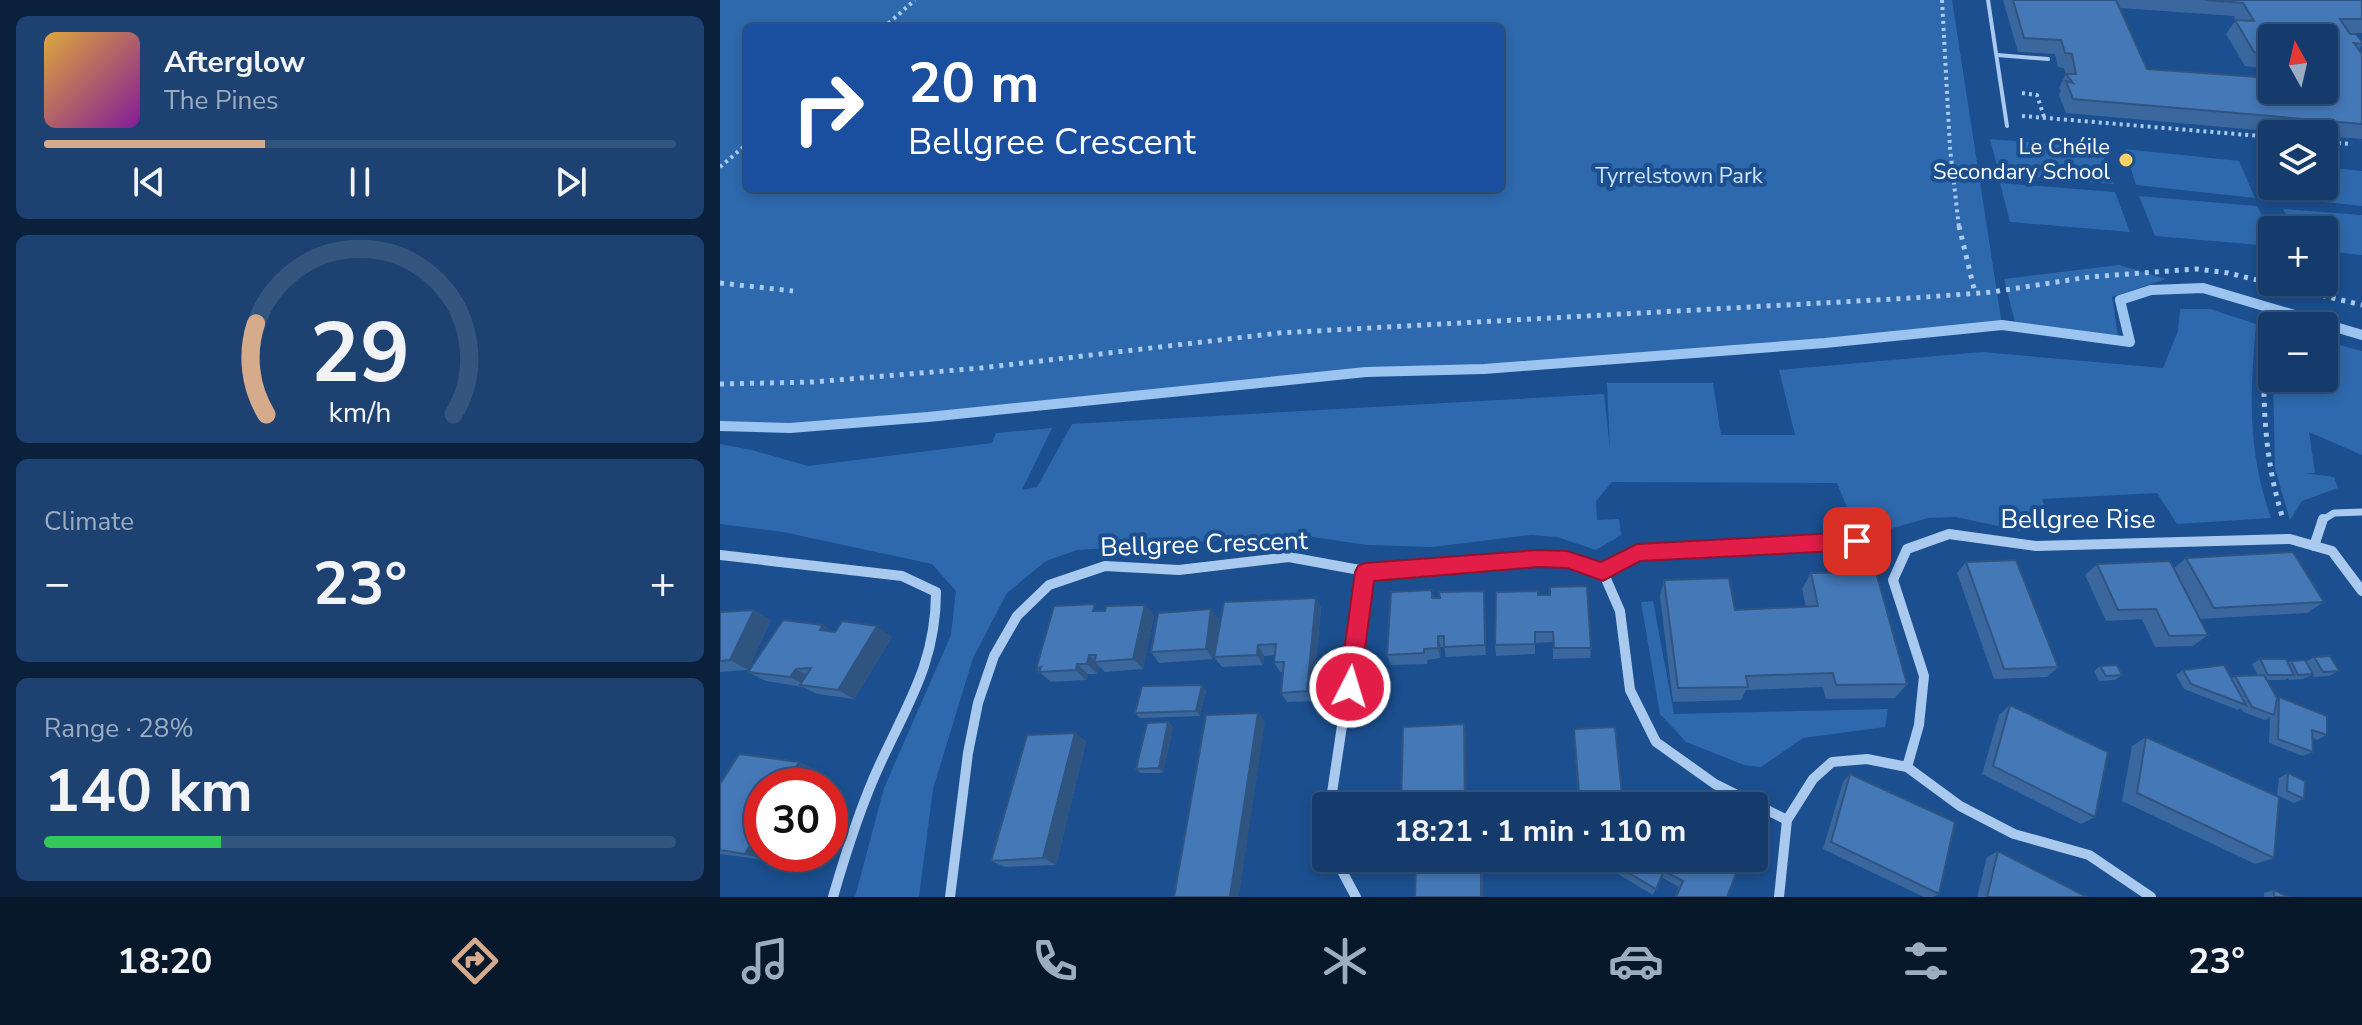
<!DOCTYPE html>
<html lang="en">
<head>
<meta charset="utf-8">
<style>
	body { margin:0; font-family:"Nunito Sans",sans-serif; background:#1d4271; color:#f1f3f6; height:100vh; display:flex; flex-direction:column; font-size:30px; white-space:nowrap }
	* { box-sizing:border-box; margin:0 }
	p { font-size:26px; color:#9dadc1 }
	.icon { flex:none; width:44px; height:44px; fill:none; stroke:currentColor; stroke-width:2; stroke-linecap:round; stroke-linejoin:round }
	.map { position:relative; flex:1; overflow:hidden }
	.drawer { display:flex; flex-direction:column; gap:16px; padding:16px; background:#0b203b; width:720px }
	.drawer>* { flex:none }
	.banner { position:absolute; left:24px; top:24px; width:760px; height:168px; border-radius:8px; box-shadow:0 4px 12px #0003,0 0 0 2px #33557e; background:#1a4fa0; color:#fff; overflow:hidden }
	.needle { width:52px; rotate:352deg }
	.buttons { position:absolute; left:1538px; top:24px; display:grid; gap:16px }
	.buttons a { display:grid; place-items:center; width:80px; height:80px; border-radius:8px; background:#143b6b; box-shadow:0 4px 12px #0003,0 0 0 2px #33557e; font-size:40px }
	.speed { position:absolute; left:24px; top:768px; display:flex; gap:16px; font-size:40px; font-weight:700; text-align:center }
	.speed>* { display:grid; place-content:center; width:104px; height:104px; border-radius:50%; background:#143b6b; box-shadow:0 4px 12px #0003,0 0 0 2px #33557e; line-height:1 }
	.speed .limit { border:12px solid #d22; background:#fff; color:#111 }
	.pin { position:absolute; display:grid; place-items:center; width:68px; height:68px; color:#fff; margin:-34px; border-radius:16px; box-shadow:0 4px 12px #0006 }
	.me { position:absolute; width:88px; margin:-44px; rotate:5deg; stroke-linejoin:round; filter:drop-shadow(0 0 6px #0008) }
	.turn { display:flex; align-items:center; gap:28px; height:168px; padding:0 32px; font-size:36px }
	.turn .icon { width:104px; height:104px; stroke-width:2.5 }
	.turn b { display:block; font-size:56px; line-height:68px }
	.big { font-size:60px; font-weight:700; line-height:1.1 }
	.drawer .widget { flex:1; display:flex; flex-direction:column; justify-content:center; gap:12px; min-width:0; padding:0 28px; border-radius:12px; background:#1d4271 }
	.drawer .dial { align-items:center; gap:0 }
	.dial svg { height:208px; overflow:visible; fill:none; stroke:#33557e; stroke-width:7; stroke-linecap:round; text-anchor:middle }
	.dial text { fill:#f1f3f6; stroke:none }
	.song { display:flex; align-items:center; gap:24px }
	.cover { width:96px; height:96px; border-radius:12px; background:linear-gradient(135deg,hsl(40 70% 55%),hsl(290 70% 35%)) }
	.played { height:8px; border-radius:4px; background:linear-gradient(90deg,#d6ab8b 35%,#33557e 35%) }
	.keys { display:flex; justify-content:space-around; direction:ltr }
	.heat { display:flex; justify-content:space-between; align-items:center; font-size:44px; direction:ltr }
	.charge { height:12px; border-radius:6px; background:linear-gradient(90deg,#34c759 28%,#33557e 0) }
	.trip { position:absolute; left:592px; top:792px; width:456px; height:80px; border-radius:8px; background:#143b6b; box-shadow:0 4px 12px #0003,0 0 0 2px #33557e; font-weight:700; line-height:80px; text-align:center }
	.tab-bar { display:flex; height:128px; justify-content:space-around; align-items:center; background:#08182b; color:#9dadc1 }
	.tab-bar .icon { width:56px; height:56px }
	.tab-bar .on { color:#d6ab8b }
	.tab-bar b { font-size:36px; color:#f1f3f6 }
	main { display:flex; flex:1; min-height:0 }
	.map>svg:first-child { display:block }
	.green { fill:#2e69ad; fill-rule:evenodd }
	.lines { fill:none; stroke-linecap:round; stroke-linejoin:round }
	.stream { stroke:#9cc4f0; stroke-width:10 }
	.path-far1 { stroke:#a9c9ee; stroke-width:4; stroke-dasharray:3 4; stroke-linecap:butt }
	.path { stroke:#a9c9ee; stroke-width:5; stroke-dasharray:4 6; stroke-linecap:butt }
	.service { stroke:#a9c9ee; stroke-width:4 }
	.minor-far1 { stroke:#a9c9ee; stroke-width:7 }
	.minor { stroke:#a9c9ee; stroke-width:10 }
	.wall { fill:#3a679d; fill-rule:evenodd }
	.shaded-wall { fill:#305480 }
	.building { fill:#4478b7; stroke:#305480; stroke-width:2 }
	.route { fill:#e11d48; stroke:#92132f; stroke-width:2 }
	.poi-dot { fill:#ffd166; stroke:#1b4f8f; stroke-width:3 }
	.labels { text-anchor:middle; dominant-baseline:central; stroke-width:8; stroke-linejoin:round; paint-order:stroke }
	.far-poi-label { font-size:22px; fill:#fff; stroke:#1b4f8f; text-anchor:end }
	.far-park-label { font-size:22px; fill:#cfe3fa; stroke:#1b4f8f }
	.street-label { font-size:26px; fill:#fff; stroke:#1b4f8f }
</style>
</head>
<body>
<main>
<section class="drawer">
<div class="widget">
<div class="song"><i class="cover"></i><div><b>Afterglow</b><p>The Pines</p></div></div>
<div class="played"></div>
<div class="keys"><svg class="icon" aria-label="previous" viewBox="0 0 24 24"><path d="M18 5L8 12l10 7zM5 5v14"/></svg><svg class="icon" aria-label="pause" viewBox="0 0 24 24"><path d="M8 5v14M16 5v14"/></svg><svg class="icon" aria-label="next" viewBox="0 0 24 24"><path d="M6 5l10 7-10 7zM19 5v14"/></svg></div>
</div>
<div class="widget dial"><svg viewBox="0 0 100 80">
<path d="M14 69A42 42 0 1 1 86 69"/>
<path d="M14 69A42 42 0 0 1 10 34" stroke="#d6ab8b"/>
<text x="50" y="56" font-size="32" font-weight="700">29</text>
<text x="50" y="72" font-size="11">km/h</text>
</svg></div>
<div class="widget"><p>Climate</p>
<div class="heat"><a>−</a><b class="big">23°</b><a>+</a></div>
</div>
<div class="widget"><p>Range · 28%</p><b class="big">140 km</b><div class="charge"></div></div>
</section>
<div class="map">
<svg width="1642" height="897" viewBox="0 0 1642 897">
	<rect width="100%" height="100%" fill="#1b4f8f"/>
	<!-- green -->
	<g class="green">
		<path d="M0,0H1232L1282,325C1111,342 939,356 767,369C726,372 685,369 644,372C430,388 215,432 0,426ZM28,28H780V188H28Z"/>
		<path d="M1270,139L1380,148L1394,184L1279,174Z"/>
		<path d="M1405,149L1519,161L1535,198L1416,185Z"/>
		<path d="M1540,160L1552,161V186H1604V167L1642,171V206L1557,197Z"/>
		<path d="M1280,183L1395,192L1410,232L1290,222Z"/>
		<path d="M1419,196L1537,206L1552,235V246L1435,236Z"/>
		<path d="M1563,209L1642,215V255L1604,251V230H1574Z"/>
		<path d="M1399,265L1446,279L1392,297L1398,337L1295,322L1284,279Z"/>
		<path d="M1460,309H1490L1536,324C1530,396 1527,449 1551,518L1457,524L1437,493L1322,499L1333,527L1301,531L1236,517L1208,518L1163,531L1150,564L1117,483L892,482L876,501L877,520L899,519L901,535L876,550L837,537L811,535L712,547L647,545L579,535L357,550L326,561L287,593L253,658L213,789L199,897H135L164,788L231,635L236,591L212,564L63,532L0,524V444L32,450L88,466L272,443L276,433L332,428L302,490L317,487L352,424L884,394L890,449L887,383H993L1001,435H1075L1059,370L1262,352L1443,368L1458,331Z"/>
		<path d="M1604,341L1642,351V455L1589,432L1595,473H1584L1614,477L1618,488L1582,501L1570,520L1555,469L1553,378H1604Z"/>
		<path d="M933,601L954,714L1168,709L1165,727L1083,738L1041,767L1024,765L966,742L940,714L921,602Z"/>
	</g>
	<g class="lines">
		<!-- stream -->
		<path class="stream" d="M0,426L70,428L208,417L646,372L764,369L1105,343L1282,325L1410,342L1400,300L1431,290L1483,288L1642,335"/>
		<!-- path-far1 -->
		<g class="path-far1">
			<path d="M1222,0L1230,148L1239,228"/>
			<path d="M163,28L195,0"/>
			<path d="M1302,93L1317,95L1324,117"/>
			<path d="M1302,116L1552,137"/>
			<path d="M1604,142L1632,144"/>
			<path d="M0,167L28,143"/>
		</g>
		<!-- path -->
		<g class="path">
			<path d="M1239,226L1255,293"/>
			<path d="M0,283L73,291"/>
			<path d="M1548,283C1543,364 1538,440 1563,519"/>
			<path d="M0,384L93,382L261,368L559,333L1192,298L1272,292L1369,277L1476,269L1508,273L1642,305"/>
		</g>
		<!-- service -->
		<g class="service">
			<path d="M1268,0L1287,126"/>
			<path d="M1277,55L1328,59"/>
		</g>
		<!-- minor-far1 -->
		<path class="minor-far1" d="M1601,521L1614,513L1642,512"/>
		<!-- minor -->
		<g class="minor">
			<path d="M1594,546L1603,519"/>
			<path d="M0,555L182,576L216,592C216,662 188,703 160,764C140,807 126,852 113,897"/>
			<path d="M883,572L917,552L1137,541"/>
			<path d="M1187,767L1199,725L1204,676L1173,580L1187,549L1229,534L1316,546L1570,539L1612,551L1642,591"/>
			<path d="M610,806L645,572"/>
			<path d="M615,858L636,897"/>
			<path d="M230,897L248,753L258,703L274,656L297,616L329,585L385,566L459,570L569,557L656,573L793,559L833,558L853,561L883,572L900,611L910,690L936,742L995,784L1067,820"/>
			<path d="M1059,897L1067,820L1093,779L1112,762L1147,759L1187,767L1240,806L1294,834L1369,855L1431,897"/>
		</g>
	</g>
	<!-- wall -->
	<g class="wall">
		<path d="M1283,0H1642V33H1629L1642,42V45L1639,49L1642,54V139L1604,136V134H1582L1346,113L1339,95L1341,91L1339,88L1346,74L1344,68L1338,67L1335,54L1298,52ZM1400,8L1514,16L1516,20L1506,34L1525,66L1541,68L1547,78L1427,69ZM1552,38H1604V90H1552Z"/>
		<path d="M1466,558L1604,602L1587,613L1479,619L1488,635L1473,646L1435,647L1422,619L1386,621L1365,575L1377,564L1453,569Z"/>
		<path d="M1246,562L1338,667L1327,677L1274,679L1237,573Z"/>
		<path d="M1091,573L1187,684L1175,698L1106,699L1103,687L1026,690L1021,700L953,702L940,596L944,580L1015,610L1086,607L1082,589Z"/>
		<path d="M712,590L714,598L764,591L766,655L726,657L724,647H721L720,658L707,660V664L671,665L667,655Z"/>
		<path d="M818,595L871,648L870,658L833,659V642L815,643V654L776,656L775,645Z"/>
		<path d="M596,598L601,608L592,701L567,702L561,693L563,672H560L554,662L555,655L544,656L543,665L502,667L494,657Z"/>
		<path d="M425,605L434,616L423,669L385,672L379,666L377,674H368L366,680L331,682L316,669L381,611Z"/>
		<path d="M491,609L499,620L493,659L439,663L431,652Z"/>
		<path d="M0,612L51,620L28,670L0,672Z"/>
		<path d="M103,625L112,632L172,637L134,699L97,694L83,687L46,681L28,672Z"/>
		<path d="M1594,657L1619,671L1609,676L1594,677L1592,675L1583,679L1569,680L1568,678L1565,680H1547L1557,698L1559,697L1607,735L1597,740L1593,738V752L1583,756L1549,743L1550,717L1545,720L1523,712L1521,708L1518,710L1464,689L1456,675L1463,670L1511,679L1515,676H1538L1532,664L1540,659L1568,662L1571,661L1585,662Z"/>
		<path d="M1380,666L1402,675L1395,680L1379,681L1374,671Z"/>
		<path d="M486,690L480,716L420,718L415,713Z"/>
		<path d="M1290,705L1375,817L1361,824L1262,774L1279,715Z"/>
		<path d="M448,722L453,727L443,773H421L416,769Z"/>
		<path d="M854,729L903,804L902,806H859L854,737Z"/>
		<path d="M355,733L366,742L336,865L285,867L271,861Z"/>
		<path d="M1426,737L1554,858L1535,864L1402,801L1412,746Z"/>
		<path d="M79,762L97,770L88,786H42V854H49L45,860L0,854V784Z"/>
		<path d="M1568,773L1584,799L1574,803L1557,795L1559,778Z"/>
		<path d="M1130,774L1219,894L1213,897H1204L1103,849L1123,782Z"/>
		<path d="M1278,851L1367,897H1257L1267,857Z"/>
		<path d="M1022,858L1007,897H955L959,887L941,877L933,895L888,868L890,862Z"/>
		<path d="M1554,890L1569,897H1544V893Z"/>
	</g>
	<!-- shaded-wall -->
	<g class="shaded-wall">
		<path d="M764,591L765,602L766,655L765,645Z"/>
		<path d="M596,598L601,608L592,701L587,691Z"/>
		<path d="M425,605L434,616L423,669L413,659Z"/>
		<path d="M491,609L499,620L493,659L486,649Z"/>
		<path d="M34,610L51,620L28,670L10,660Z"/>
		<path d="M103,625L119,636L100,630Z"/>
		<path d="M157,626L172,637L134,699L118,690Z"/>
		<path d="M718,636L721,647L720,658L718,648Z"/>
		<path d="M538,645L544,656L543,665L537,655Z"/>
		<path d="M369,655L379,666L377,674L367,664Z"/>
		<path d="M357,664L368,674L366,680L356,670Z"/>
		<path d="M76,669L93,679L84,685L70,677Z"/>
		<path d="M482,685L486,690L480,716L476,711Z"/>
		<path d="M538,713L545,722L519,897H510Z"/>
		<path d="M448,722L453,727L443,773L439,768Z"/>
		<path d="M744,724L746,733L747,806H745Z"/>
		<path d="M355,733L366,742L336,865L323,858Z"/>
		<path d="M79,762L97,770L88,786H65Z"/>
		<path d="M42,825V854H49L45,860L25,854Z"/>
		<rect x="761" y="858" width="2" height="39"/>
	</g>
	<!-- building -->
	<g class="building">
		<path d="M1293,0H1396L1427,69L1552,78V90H1604V38H1552V55L1551,54L1534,52L1515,20L1534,21L1523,3L1485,0H1642V19H1620L1630,34H1636L1642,42V44L1634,43L1642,54V124L1353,99L1346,81L1353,83L1346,74H1356L1352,54L1345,53L1341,40L1304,38Z"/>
		<path d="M1573,552L1604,602L1494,608L1466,558Z"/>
		<path d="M1296,560L1338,667L1284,669L1246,562Z"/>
		<path d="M1450,561L1488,635L1449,636L1436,609L1398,610L1377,564Z"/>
		<path d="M1156,572L1187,684L1116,685L1113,673L1026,676L1028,687L958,688L944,580L1009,578L1015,610L1098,606L1091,573Z"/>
		<path d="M867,586L871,648H834L833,632H815V644L775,645L776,592L818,591V595H830V587Z"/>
		<path d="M712,590V598H720L719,592L764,591L765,645L724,647V636H718V648L704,649V653L667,655L671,592Z"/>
		<path d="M596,598L587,691L561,693L564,662H554L556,644L538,645L537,655L494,657L504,602Z"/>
		<path d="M375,604L373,611H385L386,606L425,605L413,659L374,662L376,655H369L367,664H357L356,670L319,672L321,667L316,669L334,606Z"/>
		<path d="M491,609L486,649L431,652L438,613Z"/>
		<path d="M34,610L10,660L0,661V612Z"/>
		<path d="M63,620L103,625L100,630L115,632L122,621L157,626L118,690L80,685L91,668L76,669L70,677L28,672Z"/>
		<path d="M1610,656L1619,671L1603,672L1594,657Z"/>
		<path d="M1540,659H1566L1574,675H1548Z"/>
		<path d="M1585,660L1593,674L1578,675L1571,661Z"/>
		<path d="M1397,665L1402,675L1386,676L1380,666Z"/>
		<path d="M1504,665L1526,705L1471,684L1463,670Z"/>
		<path d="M1544,675L1557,698L1554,715L1532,707L1515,676Z"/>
		<path d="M482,685L476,711L415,713L422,686Z"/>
		<path d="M1559,697L1607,716V735L1592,730L1593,752L1558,739Z"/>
		<path d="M1290,705L1388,752L1375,817L1273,766Z"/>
		<path d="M538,713L510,897H454L486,715Z"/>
		<path d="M448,722L439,768L416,769L427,723Z"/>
		<path d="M744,724L745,806H681L683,727Z"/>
		<path d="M895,727L903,804L860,806L854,729Z"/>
		<path d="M355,733L323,858L271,861L307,735Z"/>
		<path d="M1426,737L1559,797L1554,858L1417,793Z"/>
		<path d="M19,754L79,762L65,786H42V825L25,854L0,850V784Z"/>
		<path d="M1568,773L1585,781L1584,799L1567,791Z"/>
		<path d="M1130,774L1235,822L1219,894L1111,842Z"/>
		<path d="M921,799L932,806H918Z"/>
		<path d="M1278,851L1367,897H1267Z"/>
		<path d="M696,858H761V897H695Z"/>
		<path d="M892,858H1022L1007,897H956L963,881L944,871L936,889L890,862Z"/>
		<path d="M1554,890L1569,897H1554Z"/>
	</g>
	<!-- route -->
	<path class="route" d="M1137,532L1144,535L1147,541L1144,547L1137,550L920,561L883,581L847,568L818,567L654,581L640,687L637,694L630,697L622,694L619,687L635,572L638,566L645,563L818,550L847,551L881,562L917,544Z"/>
	<!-- markers -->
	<circle class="poi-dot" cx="1406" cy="160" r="8"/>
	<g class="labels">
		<!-- far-poi labels -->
		<g class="far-poi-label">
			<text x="1390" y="147">Le Chéile<tspan x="1390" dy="25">Secondary School</tspan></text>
		</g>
		<!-- far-park labels -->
		<g class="far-park-label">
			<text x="959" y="176">Tyrrelstown Park</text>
		</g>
		<!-- street labels -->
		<g class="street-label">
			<text x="1358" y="519">Bellgree Rise</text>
			<text transform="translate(484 544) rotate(-2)">Bellgree Crescent</text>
		</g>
	</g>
</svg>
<div class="buttons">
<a><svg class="needle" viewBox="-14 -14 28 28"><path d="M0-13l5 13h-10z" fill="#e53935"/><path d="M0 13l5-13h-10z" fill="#9dadc1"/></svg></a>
<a><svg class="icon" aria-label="layers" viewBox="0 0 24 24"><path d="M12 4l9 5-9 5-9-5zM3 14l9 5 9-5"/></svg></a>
<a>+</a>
<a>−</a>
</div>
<div class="speed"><div class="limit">30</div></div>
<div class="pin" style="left:1137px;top:541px;background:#d93025"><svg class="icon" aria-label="arrive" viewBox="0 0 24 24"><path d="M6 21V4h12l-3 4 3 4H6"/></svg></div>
<svg class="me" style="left:630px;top:687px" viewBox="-20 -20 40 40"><circle r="17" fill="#e11d48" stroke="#fff" stroke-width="3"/><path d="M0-11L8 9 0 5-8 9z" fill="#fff"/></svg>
<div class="trip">18:21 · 1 min · 110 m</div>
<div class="banner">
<div class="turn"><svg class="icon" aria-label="right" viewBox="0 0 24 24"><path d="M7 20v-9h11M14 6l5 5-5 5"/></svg><div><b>20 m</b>Bellgree Crescent</div></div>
</div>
</div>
</main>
<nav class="tab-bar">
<b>18:20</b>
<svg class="icon on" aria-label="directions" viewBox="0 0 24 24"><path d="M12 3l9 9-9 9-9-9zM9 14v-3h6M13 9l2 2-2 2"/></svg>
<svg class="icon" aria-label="music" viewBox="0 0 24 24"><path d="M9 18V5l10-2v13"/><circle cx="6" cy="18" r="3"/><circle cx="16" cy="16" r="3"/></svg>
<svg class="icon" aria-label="phone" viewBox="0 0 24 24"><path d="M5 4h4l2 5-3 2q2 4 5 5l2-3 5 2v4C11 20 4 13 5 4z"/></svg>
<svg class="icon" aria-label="climate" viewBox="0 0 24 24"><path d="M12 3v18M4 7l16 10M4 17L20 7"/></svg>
<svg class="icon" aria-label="car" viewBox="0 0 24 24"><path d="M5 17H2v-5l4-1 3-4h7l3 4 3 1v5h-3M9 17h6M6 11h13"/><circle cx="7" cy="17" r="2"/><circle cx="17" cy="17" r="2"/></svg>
<svg class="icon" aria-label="filters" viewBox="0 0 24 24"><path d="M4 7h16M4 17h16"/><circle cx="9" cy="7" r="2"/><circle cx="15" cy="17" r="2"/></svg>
<b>23°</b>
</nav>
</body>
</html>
